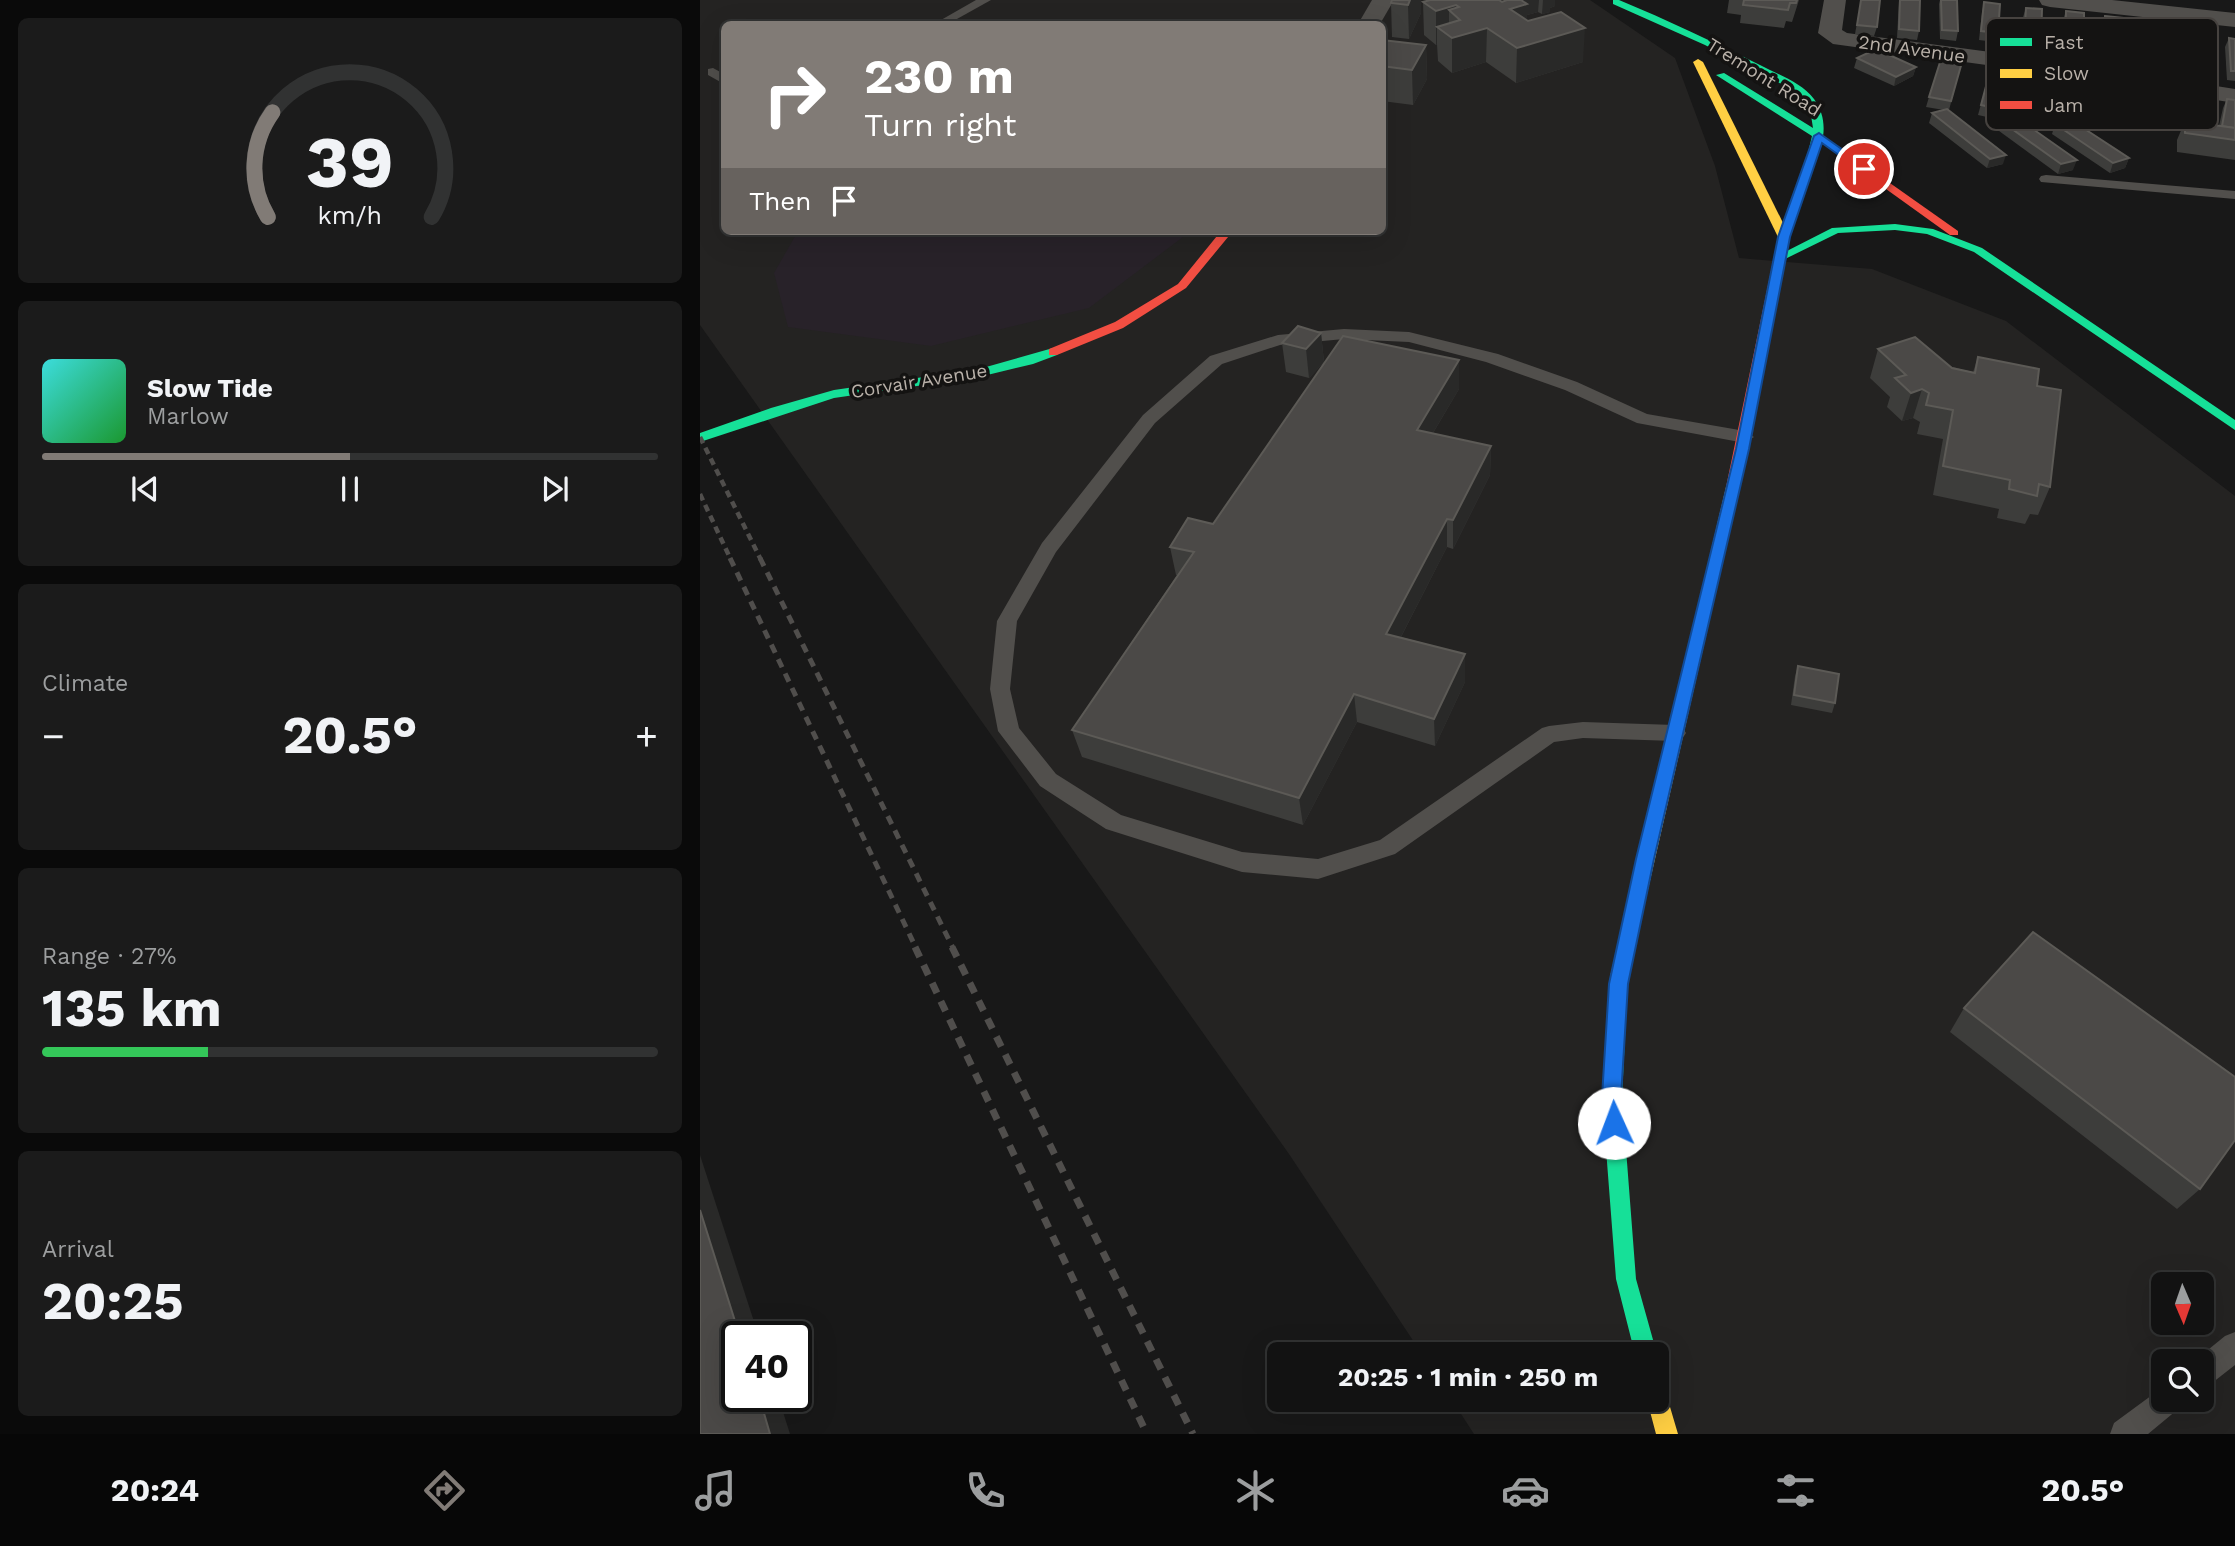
<!DOCTYPE html>
<html lang="en">
<head>
<meta charset="utf-8">
<style>
	body { margin:0; font-family:"Work Sans",sans-serif; background:#1b1b1b; color:#f1f3f6; height:100vh; display:flex; flex-direction:column; font-size:26px; white-space:nowrap }
	* { box-sizing:border-box; margin:0 }
	p { font-size:23px; color:#9c9e9f }
	.icon { flex:none; width:38px; height:38px; fill:none; stroke:currentColor; stroke-width:2; stroke-linecap:round; stroke-linejoin:round }
	.map { position:relative; flex:1; overflow:hidden }
	.panel { display:flex; flex-direction:column; gap:18px; padding:18px; background:#0a0a0a; width:700px }
	.panel>* { flex:none }
	.banner { position:absolute; left:21px; top:21px; width:665px; height:214px; border-radius:10px; box-shadow:0 7px 28px #0002,0 0 0 2px #313232; background:#817b76; color:#fff; overflow:hidden }
	.needle { width:46px; rotate:178deg }
	.fabs { position:absolute; left:1451px; top:1272px; display:grid; gap:14px }
	.fabs a { display:grid; place-items:center; width:63px; height:63px; border-radius:10px; background:#121212; box-shadow:0 7px 28px #0002,0 0 0 2px #313232; font-size:35px }
	.speed { position:absolute; left:21px; top:1321px; display:flex; gap:14px; font-size:35px; font-weight:700; text-align:center }
	.speed>* { display:grid; place-content:center; width:91px; height:91px; border-radius:50%; background:#121212; box-shadow:0 7px 28px #0002,0 0 0 2px #313232; line-height:1 }
	.speed .limit { border:4px solid #111; border-radius:10px; background:#fff; color:#111 }
	.pin { position:absolute; display:grid; place-items:center; width:60px; height:60px; color:#fff; margin:-30px; border:4px solid #fff; border-radius:50%; box-shadow:0 2px 7px #0007 }
	.me { position:absolute; width:77px; margin:-38px; rotate:358deg; stroke-linejoin:round; filter:drop-shadow(0 0 5px #0008) }
	.turn { display:flex; align-items:center; gap:24px; height:147px; padding:0 28px; font-size:32px }
	.turn .icon { width:91px; height:91px; stroke-width:2.5 }
	.turn b { display:block; font-size:49px; line-height:60px }
	.then { display:flex; align-items:center; height:66px; padding:0 28px; background:#0003; gap:14px; font-size:26px }
	.big { font-size:52px; font-weight:700; line-height:1.1 }
	.panel .widget { flex:1; display:flex; flex-direction:column; justify-content:center; gap:10px; min-width:0; padding:0 24px; border-radius:10px; background:#1b1b1b }
	.panel .dial { align-items:center; gap:0 }
	.dial svg { height:182px; overflow:visible; fill:none; stroke:#313232; stroke-width:7; stroke-linecap:round; text-anchor:middle }
	.dial text { fill:#f1f3f6; stroke:none }
	.song { display:flex; align-items:center; gap:21px }
	.cover { width:84px; height:84px; border-radius:10px; background:linear-gradient(135deg,hsl(180 70% 55%),hsl(130 70% 35%)) }
	.played { height:7px; border-radius:4px; background:linear-gradient(90deg,#817b76 50%,#313232 50%) }
	.keys { display:flex; justify-content:space-around; direction:ltr }
	.heat { display:flex; justify-content:space-between; align-items:center; font-size:38px; direction:ltr }
	.charge { height:10px; border-radius:5px; background:linear-gradient(90deg,#34c759 27%,#313232 0) }
	.trip { position:absolute; left:567px; top:1342px; width:402px; height:70px; border-radius:10px; background:#121212; box-shadow:0 7px 28px #0002,0 0 0 2px #313232; font-weight:700; line-height:70px; text-align:center }
	.menu { display:flex; height:112px; justify-content:space-around; align-items:center; background:#070707; color:#9c9e9f }
	.menu .icon { width:49px; height:49px }
	.menu .active { color:#817b76 }
	.menu b { font-size:32px; color:#f1f3f6 }
	main { display:flex; flex:1; min-height:0 }
	.map>svg:first-child { display:block }
	.built { fill:#242322; fill-rule:evenodd }
	.green { fill:#282229 }
	.lines { fill:none; stroke-linecap:round; stroke-linejoin:round }
	.lane { fill:#514f4c; fill-rule:evenodd }
	.street { fill:#514f4c; fill-rule:evenodd }
	.fast { fill:#16e098; fill-rule:evenodd }
	.slow { fill:#ffcf43; fill-rule:evenodd }
	.jam { fill:#f24e42; fill-rule:evenodd }
	.rail-far2 { stroke:#504e4c; stroke-width:4.5; stroke-dasharray:7 5; stroke-linecap:butt }
	.rail-far1 { stroke:#504e4c; stroke-width:5; stroke-dasharray:9 7; stroke-linecap:butt }
	.rail { stroke:#504e4c; stroke-width:7; stroke-dasharray:11 9; stroke-linecap:butt }
	.wall { fill:#3d3d3b }
	.shaded-wall { fill:#292928 }
	.building { fill:#4b4947; stroke:#5c5a56; stroke-width:2 }
	.route { fill:#1a73e8; stroke:#114b97; stroke-width:2 }
	.labels { text-anchor:middle; dominant-baseline:central; stroke-width:7; stroke-linejoin:round; paint-order:stroke }
	.far-street-label { font-size:19px; fill:#b9b1a9; stroke:#141312 }
	.key { fill:#141312; stroke:#46423f; stroke-width:2 }
	.key-label { font-size:19px; fill:#b9b1a9 }
</style>
</head>
<body>
<main>
<section class="panel">
<div class="widget dial"><svg viewBox="0 0 100 80">
<path d="M14 69A42 42 0 1 1 86 69"/>
<path d="M14 69A42 42 0 0 1 16 23" stroke="#817b76"/>
<text x="50" y="56" font-size="32" font-weight="700">39</text>
<text x="50" y="72" font-size="11">km/h</text>
</svg></div>
<div class="widget">
<div class="song"><i class="cover"></i><div><b>Slow Tide</b><p>Marlow</p></div></div>
<div class="played"></div>
<div class="keys"><svg class="icon" aria-label="previous" viewBox="0 0 24 24"><path d="M18 5L8 12l10 7zM5 5v14"/></svg><svg class="icon" aria-label="pause" viewBox="0 0 24 24"><path d="M8 5v14M16 5v14"/></svg><svg class="icon" aria-label="next" viewBox="0 0 24 24"><path d="M6 5l10 7-10 7zM19 5v14"/></svg></div>
</div>
<div class="widget"><p>Climate</p>
<div class="heat"><a>−</a><b class="big">20.5°</b><a>+</a></div>
</div>
<div class="widget"><p>Range · 27%</p><b class="big">135 km</b><div class="charge"></div></div>
<div class="widget"><p>Arrival</p><b class="big">20:25</b></div>
</section>
<div class="map">
<svg width="1535" height="1434" viewBox="0 0 1535 1434">
	<rect width="100%" height="100%" fill="#181818"/>
	<!-- built -->
	<path class="built" d="M0,0H890L975,58L1015,166L1039,258L1172,269L1306,321L1535,496V1434H774L752,1400H957V1354H722L589,1154L0,325ZM24,24H682V231H24ZM1463,1284H1502V1323H1463ZM1463,1362H1502V1400H1463Z"/>
	<!-- green -->
	<path class="green" d="M98,231H491L389,308L231,346L88,327L74,273Z"/>
	<g class="lines">
		<!-- lane -->
		<g class="lane">
			<path d="M276,0H291L248,24H234Z"/>
			<path d="M13,68L24,74V84L8,75V69Z"/>
			<path d="M1346,175L1535,191V199L1341,182L1339,179L1341,176Z"/>
			<path d="M644,329L709,332L798,354L877,382L947,414L1045,431L1054,437L1045,443L937,423L865,390L786,362L709,342L644,339L580,345L522,364L455,423L356,552L317,621L310,689L319,728L356,774L421,815L542,852L618,859L680,840L842,728L849,726L883,722L975,725L982,727L986,733L982,739L975,741L883,738L854,742L695,854L618,879L542,872L406,829L340,786L298,731L290,689L297,621L342,543L443,415L510,356L578,335Z"/>
			<path d="M1535,1332V1365L1512,1383L1502,1387V1362H1493L1525,1336Z"/>
			<path d="M1463,1387V1400H1482L1477,1410L1448,1434H1410L1414,1423Z"/>
		</g>
		<!-- street -->
		<g class="street">
			<path d="M672,0H694L680,24H658Z"/>
			<path d="M1124,0H1146L1142,30L1147,33L1352,60L1535,89V103L1352,74L1133,44L1118,33Z"/>
			<path d="M1339,0H1412L1535,13V27L1350,7L1342,5Z"/>
		</g>
		<!-- fast -->
		<g class="fast">
			<path d="M913,0H919C967,20 1014,42 1060,65C1079,75 1101,82 1114,99C1128,118 1125,140 1116,159L1107,157L1112,136L1016,75L1024,73L1113,128L1110,109L1091,89L1005,45L913,4Z"/>
			<path d="M1195,224L1233,229L1282,248L1535,420V430L1274,252L1227,234L1195,230L1138,233L1085,259L1075,257L1132,228Z"/>
			<path d="M353,348L359,352L357,355L333,364L279,377L134,398L0,442V433L71,408L134,390L279,369Z"/>
			<path d="M919,969L925,971L928,977L922,1097L936,1279L957,1354H935L916,1279L902,1097L910,977L913,971Z"/>
		</g>
		<!-- slow -->
		<g class="slow">
			<path d="M998,59L1003,62L1090,237L1088,239L1078,237L993,62Z"/>
			<path d="M1033,482L1040,487L928,977L925,983L919,985L913,983L910,977L1026,487Z"/>
			<path d="M957,1387L965,1390L978,1434H956L947,1400H957Z"/>
		</g>
		<!-- jam -->
		<g class="jam">
			<path d="M1119,133L1258,231V235H1250L1115,138L1114,136Z"/>
			<path d="M1112,154L1117,157L1090,237L1040,487L1033,492L1026,487L1078,237L1107,157Z"/>
			<path d="M521,231H533L486,288L423,328L357,355H349V349L415,322L478,284Z"/>
		</g>
		<!-- rail-far2 -->
		<g class="rail-far2">
			<path d="M0,437L61,560"/>
			<path d="M0,494L31,560"/>
		</g>
		<!-- rail-far1 -->
		<g class="rail-far1">
			<path d="M30,558L216,948"/>
			<path d="M60,558L253,948"/>
		</g>
		<!-- rail -->
		<g class="rail">
			<path d="M215,947L447,1434"/>
			<path d="M252,947L493,1434"/>
		</g>
	</g>
	<!-- wall -->
	<g class="wall">
		<path d="M692,0H721V13L709,39L692,37L691,3Z"/>
		<path d="M730,0H855V6L850,8V12L842,14L838,12L827,15L826,20L883,62L816,83L786,62L752,73L738,61L737,44L736,45L724,35L723,2Z"/>
		<path d="M1029,0H1099L1092,22L1086,21L1084,28L1040,23L1041,15L1027,13Z"/>
		<path d="M1161,0L1177,27L1174,36L1155,34Z"/>
		<path d="M1199,0H1220L1219,31L1217,40L1197,38Z"/>
		<path d="M1240,0H1257L1258,31L1256,41L1240,39L1239,4Z"/>
		<path d="M1284,2L1298,33L1295,42L1279,40L1282,12Z"/>
		<path d="M1326,8L1341,42L1338,51L1322,49L1323,17Z"/>
		<path d="M1366,11L1384,52L1380,62L1361,59L1363,20Z"/>
		<path d="M1405,16L1423,58L1419,67L1401,64L1402,25Z"/>
		<path d="M1483,20L1506,69L1502,78L1482,76L1480,30Z"/>
		<path d="M1444,21L1463,63L1459,73L1439,70L1440,30Z"/>
		<path d="M1529,38L1535,39V81L1527,80L1525,47Z"/>
		<path d="M682,40L726,45L727,79L713,105L682,101Z"/>
		<path d="M1157,58L1216,67L1213,76L1194,86L1154,68Z"/>
		<path d="M1262,62L1249,110L1303,164L1287,168L1229,123L1232,113L1244,110L1226,107L1229,97Z"/>
		<path d="M1292,64L1299,109L1296,119L1278,115Z"/>
		<path d="M1337,68L1353,115L1350,125L1329,121L1334,78Z"/>
		<path d="M1387,72L1406,94L1420,103L1417,112L1405,111V119L1401,129L1380,126L1383,82Z"/>
		<path d="M1527,99L1535,100V160L1477,152V140L1485,121L1519,126L1523,108Z"/>
		<path d="M1298,119L1373,170L1358,174L1295,128Z"/>
		<path d="M1355,124L1429,158L1425,168L1410,173L1352,134Z"/>
		<path d="M621,333L624,362L609,378L586,372L582,343Z"/>
		<path d="M1178,349L1273,372L1278,357L1337,386L1350,487L1338,515L1330,514L1325,524L1297,518L1299,509L1233,495L1243,439L1217,434L1220,422L1213,418L1202,421L1187,407L1190,397L1170,378Z"/>
		<path d="M759,360V389L733,433L791,446L790,475L753,549L747,547L701,637L765,654V682L735,746L657,722L603,825L382,757L372,730L477,575H476L470,547L513,524Z"/>
		<path d="M1098,666L1135,703L1132,713L1091,705L1095,676Z"/>
		<path d="M1264,1008L1500,1189L1477,1209L1250,1032Z"/>
	</g>
	<!-- shaded-wall -->
	<g class="shaded-wall">
		<path d="M710,0H721V13L709,39L708,5Z"/>
		<path d="M786,0H839L838,12L827,15L826,38Z"/>
		<path d="M843,0H855V6L850,8V12L842,14Z"/>
		<path d="M756,5L757,18L749,10V36L737,27V44L736,45V11Z"/>
		<path d="M787,28L786,62L752,73V38Z"/>
		<path d="M885,28L883,62L816,83L817,48Z"/>
		<path d="M726,45L727,79L713,105L712,70Z"/>
		<path d="M1216,67L1213,76L1194,86L1196,77Z"/>
		<path d="M1306,155L1303,164L1287,168L1290,159Z"/>
		<path d="M1429,158L1425,168L1410,173L1413,163Z"/>
		<path d="M1377,160L1373,170L1358,174L1361,164Z"/>
		<path d="M621,333L624,362L609,378L606,349Z"/>
		<path d="M759,360V389L718,458L717,430Z"/>
		<path d="M1222,389L1213,418L1202,421L1211,393Z"/>
		<path d="M791,446L790,475L753,549V520Z"/>
		<path d="M747,519V547L688,662L686,634Z"/>
		<path d="M765,654V682L735,746L734,719Z"/>
		<path d="M654,694L657,722L603,825L599,798Z"/>
		<path d="M0,1155L59,1337H40L0,1210Z"/>
		<path d="M59,1396H78L90,1434H70Z"/>
	</g>
	<!-- building -->
	<g class="building">
		<path d="M692,0H710L708,5L691,3Z"/>
		<path d="M730,0H799L802,2L807,0H821L827,4L810,9L828,21L861,12L885,28L817,48L787,28L752,38L737,27L760,20L749,10L759,7L756,5L736,11L723,2Z"/>
		<path d="M1044,0H1097L1096,3H1090L1088,10L1043,5Z"/>
		<path d="M1161,0H1180L1177,27L1157,25Z"/>
		<path d="M1200,0H1220L1219,31L1199,29Z"/>
		<path d="M1241,0H1257L1258,31L1242,30Z"/>
		<path d="M1284,2L1300,4L1298,33L1281,31Z"/>
		<path d="M1326,8L1342,9L1341,42L1324,40Z"/>
		<path d="M1366,11L1384,13V52L1365,50Z"/>
		<path d="M1405,16L1423,18V58L1404,55Z"/>
		<path d="M1529,38L1535,39V71H1531Z"/>
		<path d="M682,40L726,45L712,70L682,66Z"/>
		<path d="M1176,49L1216,67L1196,77L1157,58Z"/>
		<path d="M1241,59L1262,62L1251,101L1229,97Z"/>
		<path d="M1292,64L1310,67L1299,109L1281,105Z"/>
		<path d="M1527,99L1535,100V128L1522,126Z"/>
		<path d="M1247,109L1306,155L1290,159L1232,113Z"/>
		<path d="M1313,115L1377,160L1361,164L1298,119Z"/>
		<path d="M1371,120L1429,158L1413,163L1355,124Z"/>
		<path d="M1485,121L1535,128V140L1485,133Z"/>
		<path d="M598,326L621,333L606,349L582,343Z"/>
		<path d="M643,336L759,360L717,430L791,446L753,520L747,519L686,634L765,654L734,719L654,694L599,798L372,730L494,552L470,547L488,518L513,524Z"/>
		<path d="M1215,337L1252,368L1275,373L1278,357L1339,369L1337,386L1361,390L1350,487L1339,484L1337,496L1309,489L1310,480L1243,466L1253,410L1226,405L1229,393L1222,389L1211,393L1195,378L1206,375L1178,349Z"/>
		<path d="M1098,666L1139,674L1135,703L1094,695Z"/>
		<path d="M1333,932L1535,1077V1140L1500,1189L1264,1008Z"/>
		<path d="M0,1210L40,1337H37V1396H59L70,1434H0Z"/>
	</g>
	<!-- route -->
	<path class="route" d="M1119,133L1170,169L1161,171L1122,143L1090,237L1049,449L954,859L928,984L921,1097L924,1123L921,1130L914,1133L907,1130L902,1097L909,984L936,859L1036,449L1078,237L1114,136Z"/>
	<g class="labels">
		<!-- far-street labels -->
		<g class="far-street-label">
			<text transform="translate(1212 49) rotate(8)">2nd Avenue</text>
			<text transform="translate(1064 77) rotate(32)">Tremont Road</text>
			<text transform="translate(219 381) rotate(-9)">Corvair Avenue</text>
		</g>
	</g>
	<!-- legend -->
	<rect x="1286" y="18" width="232" height="112" rx="10" class="key"/>
	<rect x="1300" y="38" width="32" height="8" fill="#16e098"/>
	<rect x="1300" y="69" width="32" height="9" fill="#ffcf43"/>
	<rect x="1300" y="101" width="32" height="8" fill="#f24e42"/>
	<g class="key-label">
		<text x="1344" y="49">Fast</text>
		<text x="1344" y="80">Slow</text>
		<text x="1344" y="112">Jam</text>
	</g>
</svg>
<div class="fabs">
<a><svg class="needle" viewBox="-14 -14 28 28"><path d="M0-13l5 13h-10z" fill="#e53935"/><path d="M0 13l5-13h-10z" fill="#9c9e9f"/></svg></a>
<a><svg class="icon" aria-label="search" viewBox="0 0 24 24"><circle cx="10" cy="10" r="6"/><path d="M15 15l6 6"/></svg></a>
</div>
<div class="speed"><div class="limit">40</div></div>
<div class="pin" style="left:1164px;top:169px;background:#d93025"><svg class="icon" aria-label="arrive" viewBox="0 0 24 24"><path d="M6 21V4h12l-3 4 3 4H6"/></svg></div>
<svg class="me" style="left:914px;top:1123px" viewBox="-20 -20 40 40"><circle r="19" fill="#fff"/><path d="M0-13L10 11 0 6-10 11z" fill="#1a73e8"/></svg>
<div class="trip">20:25 · 1 min · 250 m</div>
<div class="banner">
<div class="turn"><svg class="icon" aria-label="right" viewBox="0 0 24 24"><path d="M7 20v-9h11M14 6l5 5-5 5"/></svg><div><b>230 m</b>Turn right</div></div>
<div class="then">Then<svg class="icon" aria-label="arrive" viewBox="0 0 24 24"><path d="M6 21V4h12l-3 4 3 4H6"/></svg></div>
</div>
</div>
</main>
<nav class="menu">
<b>20:24</b>
<svg class="icon active" aria-label="directions" viewBox="0 0 24 24"><path d="M12 3l9 9-9 9-9-9zM9 14v-3h6M13 9l2 2-2 2"/></svg>
<svg class="icon" aria-label="music" viewBox="0 0 24 24"><path d="M9 18V5l10-2v13"/><circle cx="6" cy="18" r="3"/><circle cx="16" cy="16" r="3"/></svg>
<svg class="icon" aria-label="phone" viewBox="0 0 24 24"><path d="M5 4h4l2 5-3 2q2 4 5 5l2-3 5 2v4C11 20 4 13 5 4z"/></svg>
<svg class="icon" aria-label="climate" viewBox="0 0 24 24"><path d="M12 3v18M4 7l16 10M4 17L20 7"/></svg>
<svg class="icon" aria-label="car" viewBox="0 0 24 24"><path d="M5 17H2v-5l4-1 3-4h7l3 4 3 1v5h-3M9 17h6M6 11h13"/><circle cx="7" cy="17" r="2"/><circle cx="17" cy="17" r="2"/></svg>
<svg class="icon" aria-label="filters" viewBox="0 0 24 24"><path d="M4 7h16M4 17h16"/><circle cx="9" cy="7" r="2"/><circle cx="15" cy="17" r="2"/></svg>
<b>20.5°</b>
</nav>
</body>
</html>
